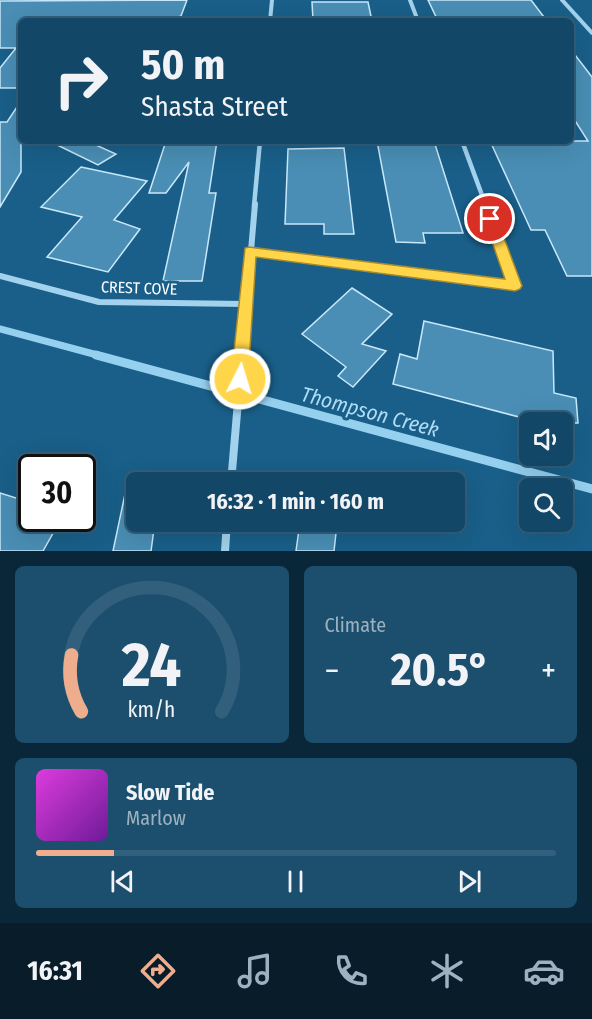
<!DOCTYPE html>
<html lang="en">
<head>
<meta charset="utf-8">
<style>
	body { margin:0; font-family:"Fira Sans Condensed",sans-serif; background:#1c4e6d; color:#f1f3f6; height:100vh; display:flex; flex-direction:column; font-size:22px; white-space:nowrap }
	* { box-sizing:border-box; margin:0 }
	p { font-size:20px; color:#9db2c0 }
	.icon { flex:none; width:33px; height:33px; fill:none; stroke:currentColor; stroke-width:2; stroke-linecap:round; stroke-linejoin:round }
	.map { position:relative; height:551px; overflow:hidden }
	.details { display:flex; flex-direction:column; gap:15px; padding:15px; background:#0a2739; flex:1 }
	.details>* { flex:none }
	.hud { position:absolute; left:18px; top:18px; width:556px; height:126px; border-radius:9px; box-shadow:0 6px 24px #0002,0 0 0 2px #325f7b; background:#134767; color:#f1f3f6; overflow:hidden }
	.buttons { position:absolute; left:519px; top:412px; display:grid; gap:12px }
	.buttons a { display:grid; place-items:center; width:54px; height:54px; border-radius:9px; background:#134767; box-shadow:0 6px 24px #0002,0 0 0 2px #325f7b; font-size:30px }
	.speed { position:absolute; left:18px; top:454px; display:flex; gap:12px; font-size:30px; font-weight:700; text-align:center }
	.speed>* { display:grid; place-content:center; width:78px; height:78px; border-radius:50%; background:#134767; box-shadow:0 6px 24px #0002,0 0 0 2px #325f7b; line-height:1 }
	.speed .limit { border:3px solid #111; border-radius:9px; background:#fff; color:#111 }
	.pin { position:absolute; display:grid; place-items:center; width:51px; height:51px; color:#fff; margin:-26px; border:3px solid #fff; border-radius:50%; box-shadow:0 2px 6px #0007 }
	.me { position:absolute; width:66px; margin:-33px; rotate:5deg; stroke-linejoin:round; filter:drop-shadow(0 0 4px #0008) }
	.turn { display:flex; align-items:center; gap:21px; height:126px; padding:0 24px; font-size:27px }
	.turn .icon { width:78px; height:78px; stroke-width:2.5 }
	.turn b { display:block; font-size:42px; line-height:51px }
	.big { font-size:45px; font-weight:700; line-height:1.1 }
	.details .widget { flex:1; display:flex; flex-direction:column; justify-content:center; gap:9px; min-width:0; padding:0 21px; border-radius:9px; background:#1c4e6d }
	.details .dial { align-items:center; gap:0 }
	.dial svg { height:156px; overflow:visible; fill:none; stroke:#325f7b; stroke-width:7; stroke-linecap:round; text-anchor:middle }
	.dial text { fill:#f1f3f6; stroke:none }
	.song { display:flex; align-items:center; gap:18px }
	.cover { width:72px; height:72px; border-radius:9px; background:linear-gradient(135deg,hsl(300 70% 55%),hsl(280 70% 35%)) }
	.played { height:6px; border-radius:3px; background:linear-gradient(90deg,#eead8d 15%,#325f7b 15%) }
	.keys { display:flex; justify-content:space-around; direction:ltr }
	.heat { display:flex; justify-content:space-between; align-items:center; font-size:33px; direction:ltr }
	.details .tiles { flex:1; display:grid; gap:15px; grid-template-columns:1fr 1fr }
	.widget:last-child { grid-column:span 2 }
	.trip { position:absolute; left:126px; top:472px; width:339px; height:60px; border-radius:9px; background:#134767; box-shadow:0 6px 24px #0002,0 0 0 2px #325f7b; font-weight:700; line-height:60px; text-align:center }
	.tab-bar { display:flex; height:96px; justify-content:space-around; align-items:center; background:#081c29; color:#9db2c0 }
	.tab-bar .icon { width:42px; height:42px }
	.tab-bar .on { color:#eead8d }
	.tab-bar b { font-size:27px; color:#f1f3f6 }
	.map>svg:first-child { display:block }
	.lines { fill:none; stroke-linecap:round; stroke-linejoin:round }
	.stream-far1 { stroke:#95d0ef; stroke-width:7 }
	.stream { stroke:#95d0ef; stroke-width:9 }
	.building { fill:#4a8eb5; stroke:#c8e8fa; stroke-width:1.5 }
	.minor-far3 { stroke:#a2d2ed; stroke-width:4 }
	.minor-far2 { stroke:#a2d2ed; stroke-width:4.5 }
	.minor-far1 { stroke:#a2d2ed; stroke-width:6 }
	.minor { stroke:#a2d2ed; stroke-width:8 }
	.route { fill:#ffd54a; stroke:#a68a30; stroke-width:1.5 }
	.labels { text-anchor:middle; dominant-baseline:central; stroke-width:6; stroke-linejoin:round; paint-order:stroke }
	.street-label { font-size:16px; fill:#fff; stroke:#195f89 }
	.near-water-label { font-size:21px; font-style:italic; fill:#aedcf4; stroke:#195f89 }
</style>
</head>
<body>
<div class="map">
<svg width="592" height="551" viewBox="0 0 592 551">
	<rect width="100%" height="100%" fill="#195f89"/>
	<g class="lines">
		<!-- stream-far1 -->
		<path class="stream-far1" d="M0,329L101,356"/>
		<!-- stream -->
		<path class="stream" d="M96,355L592,489"/>
	</g>
	<!-- building -->
	<g class="building">
		<path d="M187,0L181,16L166,21H21V88H0V68L16,48H0V1Z"/>
		<path d="M428,0H531L547,21H438Z"/>
		<path d="M312,2H368L372,21H313Z"/>
		<path d="M572,51L592,77V276H567L545,230H531L490,141H588L572,116Z"/>
		<path d="M21,101V172L0,207V122H7Z"/>
		<path d="M49,141H87L116,154L98,165Z"/>
		<path d="M166,141H217L209,193H216L202,281H163L189,162L166,193H149Z"/>
		<path d="M377,141H434L463,233H423L425,243L396,242Z"/>
		<path d="M344,148L354,234H324V224H285L288,149Z"/>
		<path d="M81,167L147,181L114,220L140,229L108,272L47,257L82,217L41,207Z"/>
		<path d="M352,288L392,314L362,344L386,351L353,387L338,376L346,367L302,334Z"/>
		<path d="M424,321L553,351L554,393L576,398L578,423H542L393,384L400,354L417,359Z"/>
		<path d="M129,475H136V522H155L151,551H113Z"/>
		<path d="M0,493L32,503V519H61L43,551H0Z"/>
		<path d="M300,522H335L337,524L334,551H296Z"/>
	</g>
	<g class="lines">
		<!-- minor-far3 -->
		<g class="minor-far3">
			<path d="M410,0L418,21"/>
			<path d="M562,0L592,33"/>
			<path d="M270,21L272,0"/>
		</g>
		<!-- minor-far2 -->
		<g class="minor-far2">
			<path d="M462,141L486,206"/>
			<path d="M254,206L260,141"/>
		</g>
		<!-- minor-far1 -->
		<g class="minor-far1">
			<path d="M249,251L515,286L485,204"/>
			<path d="M0,276L99,302L245,304"/>
			<path d="M242,356L255,204"/>
		</g>
		<!-- minor -->
		<g class="minor">
			<path d="M231,483L242,355"/>
			<path d="M225,551L227,522"/>
		</g>
	</g>
	<!-- route -->
	<path class="route" d="M490,215L497,219L522,286L520,289L515,291L256,257L248,379L245,384L240,386L234,384L231,379L245,248L249,247L505,279L484,219Z"/>
	<g class="labels">
		<!-- street labels -->
		<g class="street-label">
			<text transform="translate(139 288) rotate(2)">CREST COVE</text>
		</g>
		<!-- near-water labels -->
		<g class="near-water-label">
			<text transform="translate(370 412) rotate(15)">Thompson Creek</text>
		</g>
	</g>
</svg>
<div class="buttons">
<a><svg class="icon" aria-label="sound" viewBox="0 0 24 24"><path d="M4 9h4l5-4v14l-5-4H4zM17 9q2 3 0 6"/></svg></a>
<a><svg class="icon" aria-label="search" viewBox="0 0 24 24"><circle cx="10" cy="10" r="6"/><path d="M15 15l6 6"/></svg></a>
</div>
<div class="speed"><div class="limit">30</div></div>
<div class="pin" style="left:490px;top:219px;background:#d93025"><svg class="icon" aria-label="arrive" viewBox="0 0 24 24"><path d="M6 21V4h12l-3 4 3 4H6"/></svg></div>
<svg class="me" style="left:240px;top:379px" viewBox="-20 -20 40 40"><circle r="17" fill="#ffd54a" stroke="#fff" stroke-width="3"/><path d="M0-11L8 9 0 5-8 9z" fill="#fff"/></svg>
<div class="trip">16:32 · 1 min · 160 m</div>
<div class="hud">
<div class="turn"><svg class="icon" aria-label="right" viewBox="0 0 24 24"><path d="M7 20v-9h11M14 6l5 5-5 5"/></svg><div><b>50 m</b>Shasta Street</div></div>
</div>
</div>
<section class="details">
<div class="tiles">
<div class="widget dial"><svg viewBox="0 0 100 80">
<path d="M14 69A42 42 0 1 1 86 69"/>
<path d="M14 69A42 42 0 0 1 9 40" stroke="#eead8d"/>
<text x="50" y="56" font-size="32" font-weight="700">24</text>
<text x="50" y="72" font-size="11">km/h</text>
</svg></div>
<div class="widget"><p>Climate</p>
<div class="heat"><a>−</a><b class="big">20.5°</b><a>+</a></div>
</div>
<div class="widget">
<div class="song"><i class="cover"></i><div><b>Slow Tide</b><p>Marlow</p></div></div>
<div class="played"></div>
<div class="keys"><svg class="icon" aria-label="previous" viewBox="0 0 24 24"><path d="M18 5L8 12l10 7zM5 5v14"/></svg><svg class="icon" aria-label="pause" viewBox="0 0 24 24"><path d="M8 5v14M16 5v14"/></svg><svg class="icon" aria-label="next" viewBox="0 0 24 24"><path d="M6 5l10 7-10 7zM19 5v14"/></svg></div>
</div>
</div>
</section>
<nav class="tab-bar">
<b>16:31</b>
<svg class="icon on" aria-label="directions" viewBox="0 0 24 24"><path d="M12 3l9 9-9 9-9-9zM9 14v-3h6M13 9l2 2-2 2"/></svg>
<svg class="icon" aria-label="music" viewBox="0 0 24 24"><path d="M9 18V5l10-2v13"/><circle cx="6" cy="18" r="3"/><circle cx="16" cy="16" r="3"/></svg>
<svg class="icon" aria-label="phone" viewBox="0 0 24 24"><path d="M5 4h4l2 5-3 2q2 4 5 5l2-3 5 2v4C11 20 4 13 5 4z"/></svg>
<svg class="icon" aria-label="climate" viewBox="0 0 24 24"><path d="M12 3v18M4 7l16 10M4 17L20 7"/></svg>
<svg class="icon" aria-label="car" viewBox="0 0 24 24"><path d="M5 17H2v-5l4-1 3-4h7l3 4 3 1v5h-3M9 17h6M6 11h13"/><circle cx="7" cy="17" r="2"/><circle cx="17" cy="17" r="2"/></svg>
</nav>
</body>
</html>
